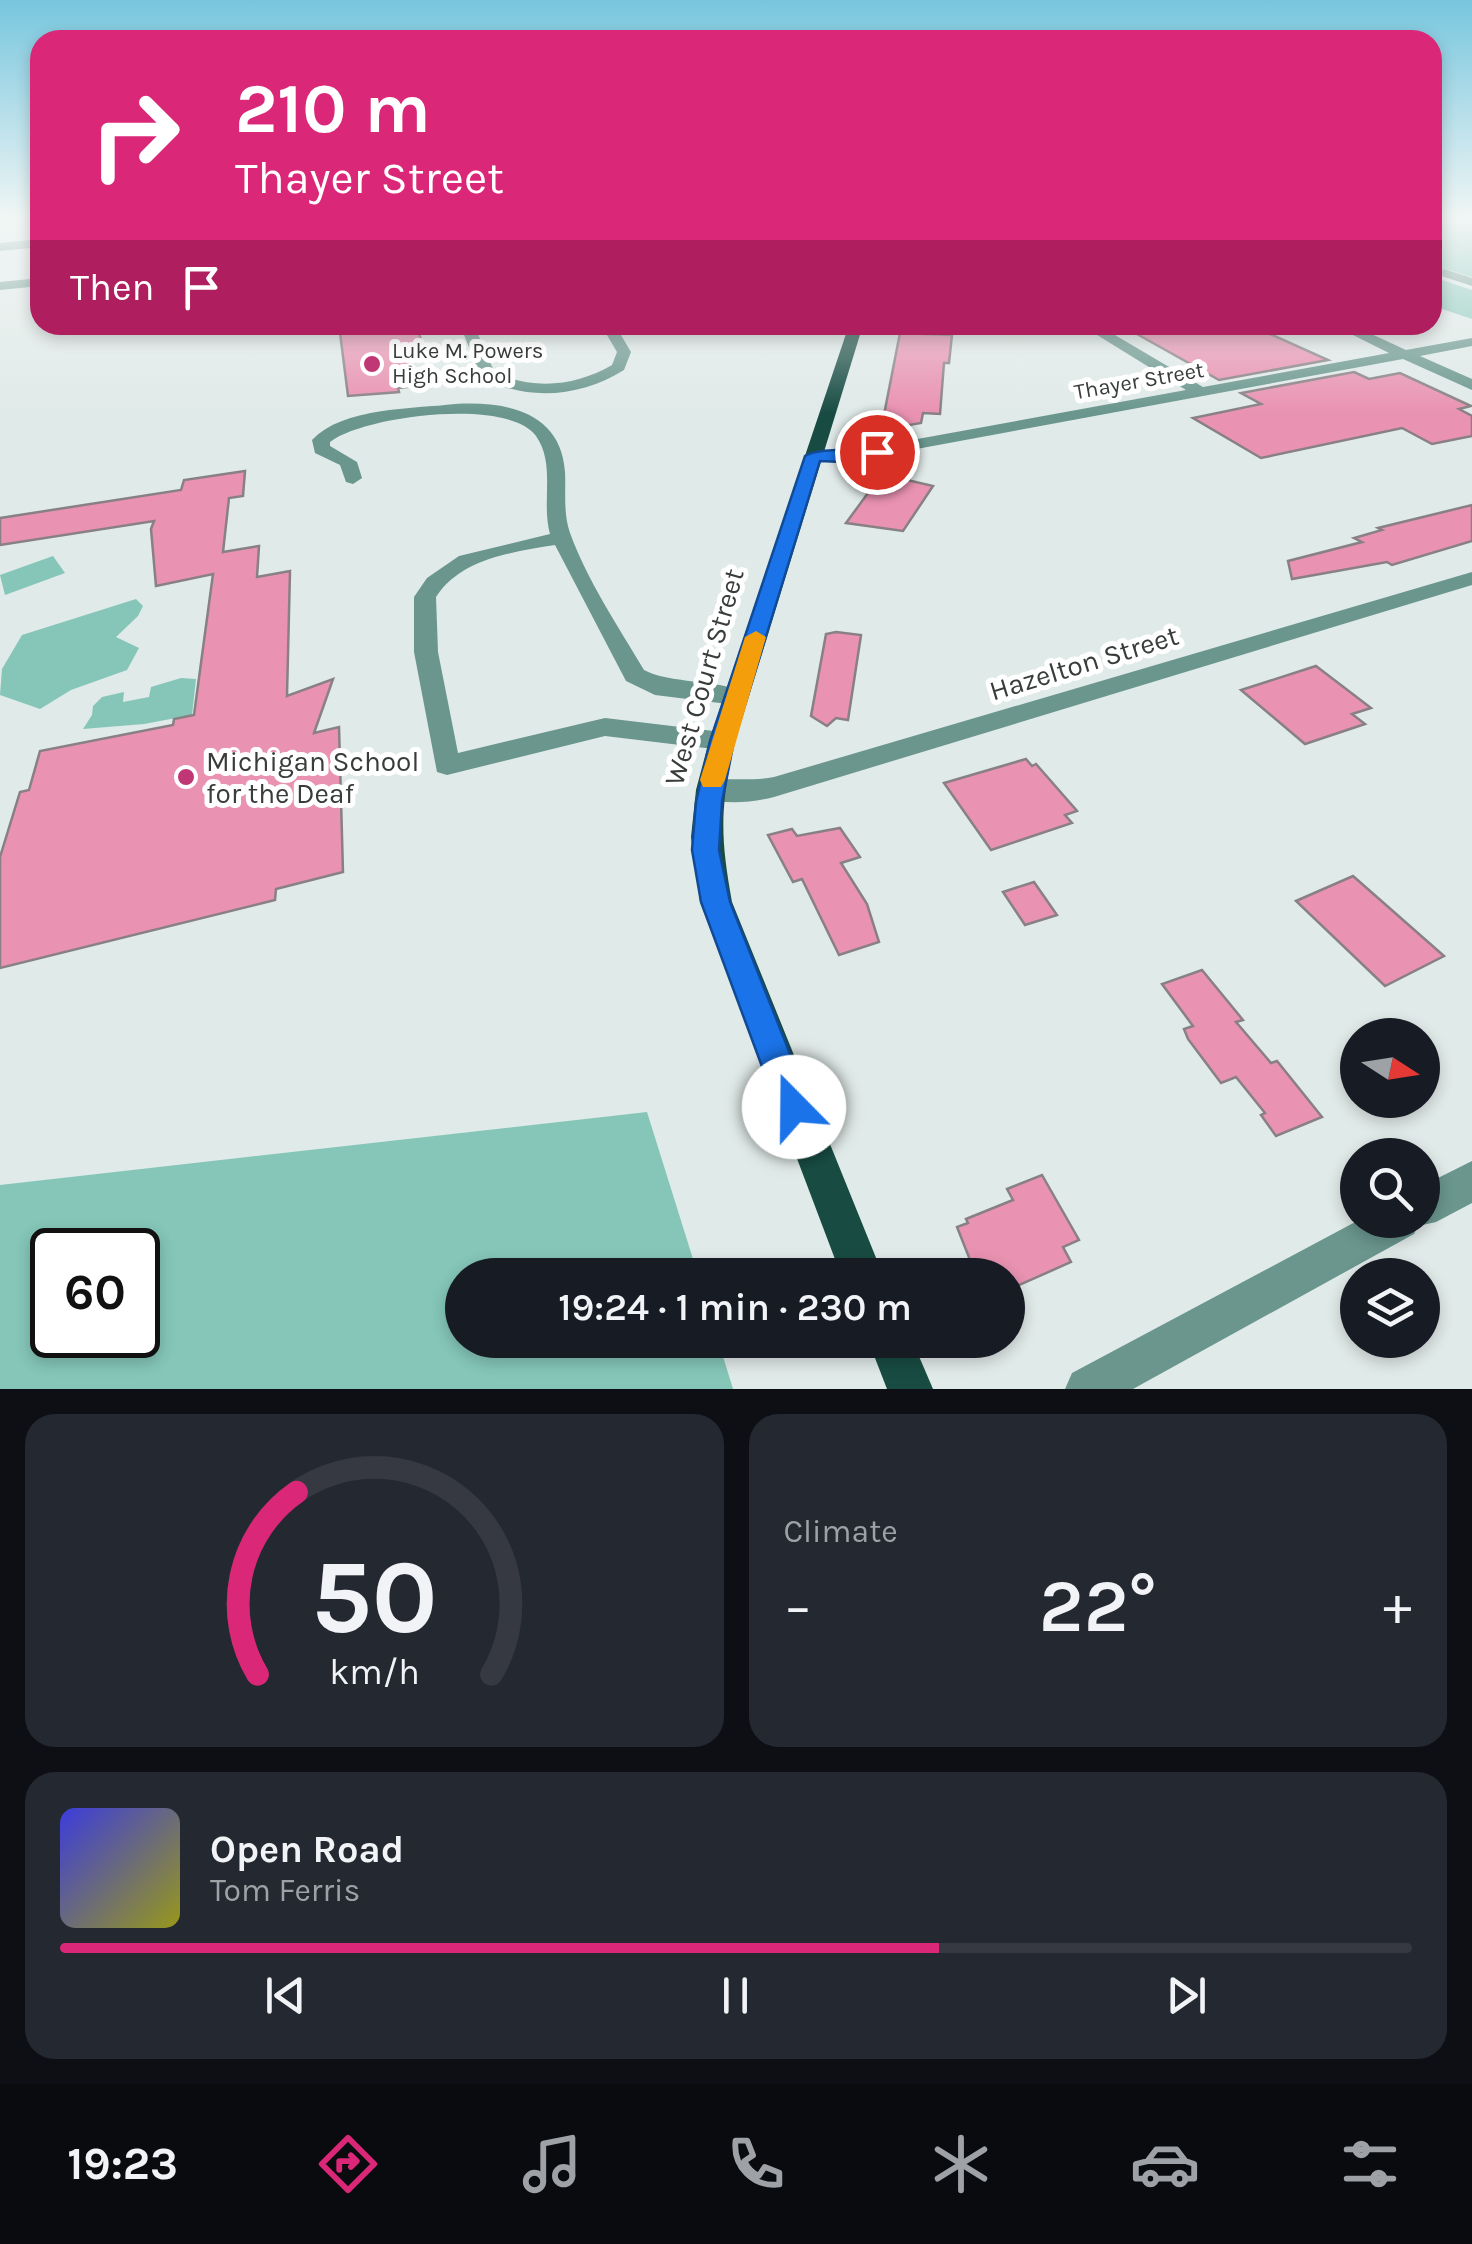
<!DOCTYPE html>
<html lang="en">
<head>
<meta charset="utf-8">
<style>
	body { margin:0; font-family:Karla,sans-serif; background:#242831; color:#f1f3f6; height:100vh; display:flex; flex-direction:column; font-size:38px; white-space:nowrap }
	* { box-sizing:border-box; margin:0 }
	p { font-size:32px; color:#9ea1a6 }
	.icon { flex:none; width:55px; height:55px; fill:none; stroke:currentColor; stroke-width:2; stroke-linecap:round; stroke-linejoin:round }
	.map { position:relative; height:1389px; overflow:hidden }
	.details { display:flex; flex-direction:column; gap:25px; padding:25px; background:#0d0f14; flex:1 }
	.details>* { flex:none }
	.guide { position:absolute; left:30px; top:30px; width:1412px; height:305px; border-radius:30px; box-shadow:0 5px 15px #0003; background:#db2777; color:#fff; overflow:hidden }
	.needle { width:65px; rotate:102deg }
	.tools { position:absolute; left:1340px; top:1018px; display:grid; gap:20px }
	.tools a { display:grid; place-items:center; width:100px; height:100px; border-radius:50%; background:#171b24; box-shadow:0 5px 15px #0003; font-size:50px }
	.speed { position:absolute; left:30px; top:1228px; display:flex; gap:20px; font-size:50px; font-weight:700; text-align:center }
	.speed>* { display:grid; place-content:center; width:130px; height:130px; border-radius:50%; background:#171b24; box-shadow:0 5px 15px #0003; line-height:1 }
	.speed .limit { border:5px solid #111; border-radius:15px; background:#fff; color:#111 }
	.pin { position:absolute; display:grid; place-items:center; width:85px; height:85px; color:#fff; margin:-42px; border:5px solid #fff; border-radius:50%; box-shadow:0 2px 10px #0007 }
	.me { position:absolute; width:110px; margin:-55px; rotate:338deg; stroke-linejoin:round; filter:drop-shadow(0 0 8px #0008) }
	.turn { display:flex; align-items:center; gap:35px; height:210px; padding:0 40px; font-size:45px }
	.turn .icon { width:130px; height:130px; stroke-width:2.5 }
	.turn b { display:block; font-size:70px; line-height:85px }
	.then { display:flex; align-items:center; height:95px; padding:0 40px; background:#0003; gap:20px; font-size:38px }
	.big { font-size:75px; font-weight:600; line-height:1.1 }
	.details .card { flex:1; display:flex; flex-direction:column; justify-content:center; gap:15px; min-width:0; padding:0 35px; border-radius:30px; background:#242831 }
	.details .dial { align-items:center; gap:0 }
	.dial svg { height:260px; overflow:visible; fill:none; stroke:#363941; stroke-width:7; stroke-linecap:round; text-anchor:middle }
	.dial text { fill:#f1f3f6; stroke:none }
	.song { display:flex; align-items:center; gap:30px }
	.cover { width:120px; height:120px; border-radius:15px; background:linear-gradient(135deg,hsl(240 70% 55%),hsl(60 70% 35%)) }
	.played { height:10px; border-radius:5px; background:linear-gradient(90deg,#db2777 65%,#363941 65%) }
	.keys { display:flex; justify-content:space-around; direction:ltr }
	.heat { display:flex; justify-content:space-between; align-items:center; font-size:55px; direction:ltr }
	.details .tiles { flex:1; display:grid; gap:25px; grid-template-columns:1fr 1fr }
	.card:last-child { grid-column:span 2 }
	.trip { position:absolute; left:445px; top:1258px; width:580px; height:100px; border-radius:50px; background:#171b24; box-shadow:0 5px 15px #0003; font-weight:600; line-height:100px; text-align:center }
	.menu { display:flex; height:160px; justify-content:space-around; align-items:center; background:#090b0e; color:#9ea1a6 }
	.menu .icon { width:70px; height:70px }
	.menu .current { color:#db2777 }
	.menu b { font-size:45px; color:#f1f3f6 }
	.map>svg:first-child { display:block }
	.green { fill:#85c6b9; fill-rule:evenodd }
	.building { fill:#e992b1; stroke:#888082; stroke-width:2.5 }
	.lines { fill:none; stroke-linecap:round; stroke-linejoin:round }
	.path { stroke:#8f9695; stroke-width:2.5; stroke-dasharray:1 4; stroke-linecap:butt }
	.minor { fill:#6a968d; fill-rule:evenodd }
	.major { fill:#184c43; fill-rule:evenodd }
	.route { fill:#1a73e8; stroke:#114b97; stroke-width:2.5 }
	.slow { fill:#f59e0b }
	.poi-dot { fill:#c03775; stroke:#fff; stroke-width:4 }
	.labels { text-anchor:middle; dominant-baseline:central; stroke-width:10; stroke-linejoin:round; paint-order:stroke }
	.far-poi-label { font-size:22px; fill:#383c3b; stroke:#fff; text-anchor:start }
	.far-street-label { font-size:22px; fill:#383c3b; stroke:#fff }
	.street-label { font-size:28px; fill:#383c3b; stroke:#fff }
	.poi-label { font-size:28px; fill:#383c3b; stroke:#fff; text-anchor:start }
</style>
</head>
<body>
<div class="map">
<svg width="1472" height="1389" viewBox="0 0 1472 1389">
	<rect width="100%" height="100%" fill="#e0eae8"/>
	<!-- green -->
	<g class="green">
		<path d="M1433,218H1472V277L1433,265Z"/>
		<path d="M1433,277L1472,290V319L1433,306Z"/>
		<path d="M53,556L65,573L5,595L0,575Z"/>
		<path d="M136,599L143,606L138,616L116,637L139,648L127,670L71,690L40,709L0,695L2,669L22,635Z"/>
		<path d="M181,678L196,679L192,715L144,724L83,729L92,715L93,706L102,697L124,692L123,702L149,697L151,687Z"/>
		<path d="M647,1112L698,1275H462V1340H718L733,1389H0V1185ZM52,1250H138V1335H52Z"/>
	</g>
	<!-- building -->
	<g class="building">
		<path d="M339,325H417L424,352L407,354L416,386L398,388L399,392L348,396Z"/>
		<path d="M1121,325H1250L1328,360L1219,380Z"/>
		<path d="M900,333L952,335L949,363H944L940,414L923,413L921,423L881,430Z"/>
		<path d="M1354,372L1369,379L1400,373L1471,406L1459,409L1472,416V436L1432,444L1402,428L1261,458L1193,418L1261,404L1241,393Z"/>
		<path d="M245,471L243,496L229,498L223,552L259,546L257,577L290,571L287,696L333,679L314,733L339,727L343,872L276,889L275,900L0,968V857L20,792L29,790L40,751L173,725L174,719L194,715L213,574L156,586L151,529L154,521L0,545V518L181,490L184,480Z"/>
		<path d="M882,474L933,486L903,531L846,523Z"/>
		<path d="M1472,505V541L1392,565L1387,562L1292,579L1288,561L1362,542L1354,538L1382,530L1378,528Z"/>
		<path d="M836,632L861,635L848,720L836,718L827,726L811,716L826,634Z"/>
		<path d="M1316,666L1371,708L1352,714L1365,724L1305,744L1241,690Z"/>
		<path d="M1026,759L1032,766L1036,764L1077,811L1065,815L1072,823L991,850L944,783Z"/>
		<path d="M840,828L860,857L841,863L867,904L879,942L839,955L802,879L793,882L768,835L792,829L797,836Z"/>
		<path d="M1353,876L1444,956L1385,986L1296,901Z"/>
		<path d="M1034,882L1057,915L1025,925L1003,892Z"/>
		<path d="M1202,970L1243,1020L1236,1022L1271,1063L1277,1061L1322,1117L1276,1136L1261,1115L1265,1113L1236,1077L1221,1083L1188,1039L1184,1029L1193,1026L1162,984Z"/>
		<path d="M1042,1175L1079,1240L1063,1247L1071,1262L1008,1290V1275H976L957,1227L968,1223L966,1219L1013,1200L1007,1189Z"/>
	</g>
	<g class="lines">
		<!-- path -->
		<path class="path" d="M1432,237L1472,252"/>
		<!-- minor -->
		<g class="minor">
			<path d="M40,239V247L0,251V243Z"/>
			<path d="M1432,265L1472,278V286L1432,273Z"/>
			<path d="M40,278V286L0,290V282Z"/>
			<path d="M460,325H474L494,371C532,391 576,386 612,365L617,352L601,325H615L631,352L624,370C581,397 527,402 481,377Z"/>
			<path d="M1081,325H1098L1203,387L1389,353L1333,325H1352L1406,350L1472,338V346L1420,356L1472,379V390L1403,359L857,460L813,461L804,456L813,451L857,450L1186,390Z"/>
			<path d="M455,404C505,401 561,411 565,472C566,492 563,513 570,533C587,580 618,626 644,670C671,685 734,679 749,697L736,705L655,695L626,681L555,545C513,552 461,558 436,597L438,652L458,753L605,718L722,732L731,734L735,741L731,748L722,750L605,736L447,775L437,772L414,652V597L427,578L459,556L550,534C541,502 556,464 536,436C508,397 363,416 330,442V446L357,462L362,478L353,484L346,482L340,465L315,453L312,440C343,407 413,409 455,404Z"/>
			<path d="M1472,572V585L774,797C750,803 724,805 700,797L696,790L700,783C723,776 750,782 774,777Z"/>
			<path d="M1472,1161V1203L1436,1222L1418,1226L1414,1234L1133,1389H1065L1072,1373L1359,1220H1422V1186Z"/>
		</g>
		<!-- major -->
		<g class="major">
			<path d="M849,325H863L735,741C720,808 720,835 732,902L883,1275H841L700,902L691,837L696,790L709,741Z"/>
			<path d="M868,1340H912L933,1389H887Z"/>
		</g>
	</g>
	<!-- sky -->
	<linearGradient id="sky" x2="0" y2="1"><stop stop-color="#77c6de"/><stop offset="0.53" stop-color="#f1f6f5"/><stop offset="1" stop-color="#f1f6f5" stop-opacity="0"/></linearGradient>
	<rect width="1472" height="413" fill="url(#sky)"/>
	<!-- route -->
	<path class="route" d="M877,447L883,448V455L842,462L820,461L734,741L722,802L719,850L730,902L811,1107L806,1119L794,1124L782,1119L777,1107L701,902L692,850L696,802L710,741L805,456C817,448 858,450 877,447Z"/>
	<!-- slow -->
	<path class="slow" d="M756,631L766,637L725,780L721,787H703L700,780L745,637Z"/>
	<!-- markers -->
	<g class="poi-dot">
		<circle cx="372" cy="364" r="10"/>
		<circle cx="186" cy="777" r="10"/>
	</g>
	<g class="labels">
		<!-- far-poi labels -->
		<g class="far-poi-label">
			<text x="392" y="351">Luke M. Powers<tspan x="392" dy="25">High School</tspan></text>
		</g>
		<!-- far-street labels -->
		<g class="far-street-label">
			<text transform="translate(1139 381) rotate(-10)">Thayer Street</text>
		</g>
		<!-- street labels -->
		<g class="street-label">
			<text transform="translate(1084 663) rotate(-17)">Hazelton Street</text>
			<text transform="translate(704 677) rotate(-74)">West Court Street</text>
		</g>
		<!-- poi labels -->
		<g class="poi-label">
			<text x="206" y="761">Michigan School<tspan x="206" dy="32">for the Deaf</tspan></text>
		</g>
	</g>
</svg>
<div class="tools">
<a><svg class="needle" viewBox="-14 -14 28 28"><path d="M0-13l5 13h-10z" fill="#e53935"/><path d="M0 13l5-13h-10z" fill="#9ea1a6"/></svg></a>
<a><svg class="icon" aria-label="search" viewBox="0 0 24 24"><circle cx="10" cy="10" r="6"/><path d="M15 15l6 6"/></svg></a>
<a><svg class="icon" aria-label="layers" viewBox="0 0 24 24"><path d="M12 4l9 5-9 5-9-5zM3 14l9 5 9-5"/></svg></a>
</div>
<div class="speed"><div class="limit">60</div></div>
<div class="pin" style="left:877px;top:452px;background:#d93025"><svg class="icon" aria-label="arrive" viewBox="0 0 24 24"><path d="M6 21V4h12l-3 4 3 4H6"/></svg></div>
<svg class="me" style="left:794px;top:1107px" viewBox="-20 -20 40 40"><circle r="19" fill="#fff"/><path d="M0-13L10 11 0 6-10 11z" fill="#1a73e8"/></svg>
<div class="trip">19:24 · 1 min · 230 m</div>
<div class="guide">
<div class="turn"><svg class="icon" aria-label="right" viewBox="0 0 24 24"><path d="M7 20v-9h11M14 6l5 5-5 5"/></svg><div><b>210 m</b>Thayer Street</div></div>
<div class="then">Then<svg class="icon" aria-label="arrive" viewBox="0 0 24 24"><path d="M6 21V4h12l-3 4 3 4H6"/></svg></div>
</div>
</div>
<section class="details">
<div class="tiles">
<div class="card dial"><svg viewBox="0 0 100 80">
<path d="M14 69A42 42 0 1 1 86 69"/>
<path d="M14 69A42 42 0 0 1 26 13" stroke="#db2777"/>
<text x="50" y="56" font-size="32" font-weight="700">50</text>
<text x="50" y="72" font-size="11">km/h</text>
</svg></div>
<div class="card"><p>Climate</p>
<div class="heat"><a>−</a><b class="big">22°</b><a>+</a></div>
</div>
<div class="card">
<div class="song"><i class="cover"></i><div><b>Open Road</b><p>Tom Ferris</p></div></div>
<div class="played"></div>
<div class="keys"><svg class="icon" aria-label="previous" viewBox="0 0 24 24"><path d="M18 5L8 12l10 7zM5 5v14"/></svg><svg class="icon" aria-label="pause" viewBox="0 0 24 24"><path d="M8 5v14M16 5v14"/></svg><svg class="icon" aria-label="next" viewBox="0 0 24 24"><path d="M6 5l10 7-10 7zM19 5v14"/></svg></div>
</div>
</div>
</section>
<nav class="menu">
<b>19:23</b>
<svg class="icon current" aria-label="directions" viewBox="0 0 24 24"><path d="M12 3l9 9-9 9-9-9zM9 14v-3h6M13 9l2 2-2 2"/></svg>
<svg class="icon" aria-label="music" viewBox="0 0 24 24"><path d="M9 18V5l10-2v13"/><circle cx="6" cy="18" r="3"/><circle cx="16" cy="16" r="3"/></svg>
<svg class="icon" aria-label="phone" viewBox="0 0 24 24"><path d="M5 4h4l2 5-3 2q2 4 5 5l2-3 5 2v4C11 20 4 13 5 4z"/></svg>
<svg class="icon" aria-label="climate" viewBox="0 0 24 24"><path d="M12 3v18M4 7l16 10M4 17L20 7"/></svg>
<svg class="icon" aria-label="car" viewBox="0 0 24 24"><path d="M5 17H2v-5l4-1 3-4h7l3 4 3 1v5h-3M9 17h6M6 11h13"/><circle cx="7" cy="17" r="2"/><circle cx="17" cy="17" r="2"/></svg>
<svg class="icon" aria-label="filters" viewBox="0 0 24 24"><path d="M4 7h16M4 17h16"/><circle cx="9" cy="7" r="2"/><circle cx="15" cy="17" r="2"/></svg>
</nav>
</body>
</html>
